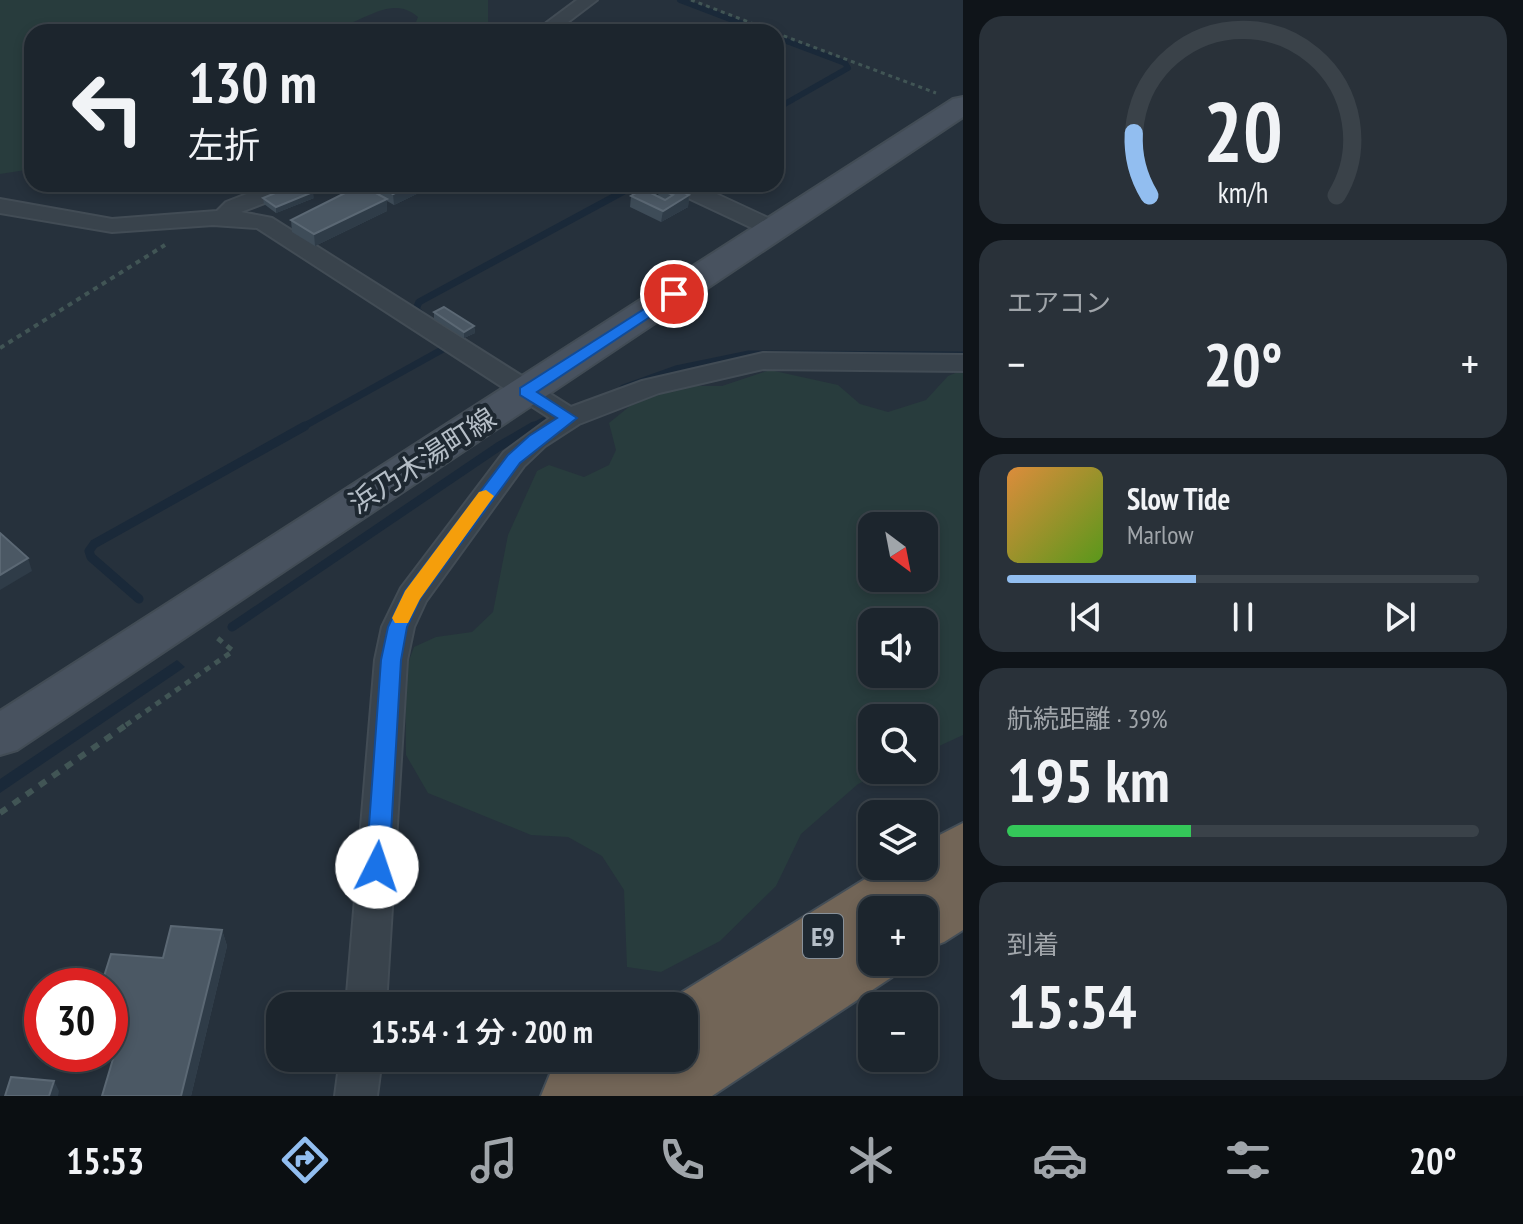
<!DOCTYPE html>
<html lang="ja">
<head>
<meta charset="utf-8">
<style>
	body { margin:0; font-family:"PT Sans Narrow","Noto Sans JP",sans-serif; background:#293139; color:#f1f3f6; height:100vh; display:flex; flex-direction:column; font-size:30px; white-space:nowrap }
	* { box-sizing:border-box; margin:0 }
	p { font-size:26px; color:#a0a5aa }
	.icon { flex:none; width:44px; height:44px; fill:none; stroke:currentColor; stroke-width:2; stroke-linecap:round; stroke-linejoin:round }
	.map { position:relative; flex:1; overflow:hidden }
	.panel { display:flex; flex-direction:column; gap:16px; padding:16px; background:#0f1419; width:560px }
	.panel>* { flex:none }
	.guide { position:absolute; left:24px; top:24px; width:760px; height:168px; border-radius:24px; box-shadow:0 4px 12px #0003,0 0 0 2px #3a4249; background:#1c252d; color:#f1f3f6; overflow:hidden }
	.needle { width:52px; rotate:148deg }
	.fabs { position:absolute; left:858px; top:512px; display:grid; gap:16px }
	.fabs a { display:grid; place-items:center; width:80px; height:80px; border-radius:16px; background:#1c252d; box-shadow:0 4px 12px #0003,0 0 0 2px #3a4249; font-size:40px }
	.speed { position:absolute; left:24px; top:968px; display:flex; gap:16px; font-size:40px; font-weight:700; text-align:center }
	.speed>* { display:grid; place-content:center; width:104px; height:104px; border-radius:50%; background:#1c252d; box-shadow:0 4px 12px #0003,0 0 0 2px #3a4249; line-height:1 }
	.speed .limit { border:12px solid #d22; background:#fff; color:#111 }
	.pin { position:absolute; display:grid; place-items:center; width:68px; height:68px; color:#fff; margin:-34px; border:4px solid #fff; border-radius:50%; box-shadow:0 2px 8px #0007 }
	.me { position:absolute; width:88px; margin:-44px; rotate:4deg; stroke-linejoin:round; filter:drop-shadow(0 0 6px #0008) }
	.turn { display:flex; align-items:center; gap:28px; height:168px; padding:0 32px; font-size:36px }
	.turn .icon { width:104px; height:104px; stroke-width:2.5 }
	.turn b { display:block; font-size:56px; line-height:68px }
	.big { font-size:60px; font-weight:600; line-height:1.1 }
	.panel .tile { flex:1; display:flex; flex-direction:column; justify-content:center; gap:12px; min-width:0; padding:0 28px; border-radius:24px; background:#293139 }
	.panel .dial { align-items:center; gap:0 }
	.dial svg { height:208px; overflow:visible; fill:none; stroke:#3a4249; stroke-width:7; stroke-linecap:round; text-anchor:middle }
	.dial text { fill:#f1f3f6; stroke:none }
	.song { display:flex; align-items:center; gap:24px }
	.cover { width:96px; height:96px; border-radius:12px; background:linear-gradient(135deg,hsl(30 70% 55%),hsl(90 70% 35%)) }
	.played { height:8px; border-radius:4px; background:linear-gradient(90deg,#92bef0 40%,#3a4249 40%) }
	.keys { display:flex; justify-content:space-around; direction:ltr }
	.heat { display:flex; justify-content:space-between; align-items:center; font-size:44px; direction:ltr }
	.charge { height:12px; border-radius:6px; background:linear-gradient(90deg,#34c759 39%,#3a4249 0) }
	.trip { position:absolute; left:266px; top:992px; width:432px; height:80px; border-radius:24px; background:#1c252d; box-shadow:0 4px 12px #0003,0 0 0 2px #3a4249; font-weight:600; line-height:80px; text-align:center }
	.tab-bar { display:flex; height:128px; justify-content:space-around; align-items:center; background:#0b0f12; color:#a0a5aa }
	.tab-bar .icon { width:56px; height:56px }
	.tab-bar .current { color:#92bef0 }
	.tab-bar b { font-size:36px; color:#f1f3f6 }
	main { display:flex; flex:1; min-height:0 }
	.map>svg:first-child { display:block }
	.green { fill:#283c3d; fill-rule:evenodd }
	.water { fill:#1a2939 }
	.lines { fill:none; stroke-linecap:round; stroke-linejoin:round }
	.stream-far2 { stroke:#1a2939; stroke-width:6 }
	.stream-far1 { stroke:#1a2939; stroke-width:7 }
	.stream { stroke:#1a2939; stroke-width:9 }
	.street-casing { stroke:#424c55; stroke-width:4 }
	.secondary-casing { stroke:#424c55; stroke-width:4 }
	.highway-casing { stroke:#444e57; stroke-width:4 }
	.path-far3 { stroke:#415555; stroke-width:3; stroke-dasharray:4 4; stroke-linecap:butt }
	.path-far2 { stroke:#415555; stroke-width:4; stroke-dasharray:5 5; stroke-linecap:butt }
	.path-far1 { stroke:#415555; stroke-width:5; stroke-dasharray:6 6; stroke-linecap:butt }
	.path { stroke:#415555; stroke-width:6; stroke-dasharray:8 8; stroke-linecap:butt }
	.street { fill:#39434c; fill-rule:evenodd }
	.secondary { fill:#48525f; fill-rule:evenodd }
	.highway { fill:#726557; fill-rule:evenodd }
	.wall { fill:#3e4c58 }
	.shaded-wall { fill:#2f3c48 }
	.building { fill:#4b5864; stroke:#5b6874; stroke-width:2 }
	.route { fill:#1a73e8; stroke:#114b97; stroke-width:2 }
	.slow { fill:#f59e0b }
	.labels { text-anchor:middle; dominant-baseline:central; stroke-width:8; stroke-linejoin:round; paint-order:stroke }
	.shield { fill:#1e2831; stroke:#88919a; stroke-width:2 }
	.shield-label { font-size:26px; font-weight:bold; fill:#b5bec7 }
	.street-label { font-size:28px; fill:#b5bec7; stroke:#1e2831 }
</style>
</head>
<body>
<main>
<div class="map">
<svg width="963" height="1096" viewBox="0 0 963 1096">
	<rect width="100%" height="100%" fill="#26313c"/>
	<!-- green -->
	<g class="green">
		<path d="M0,0H488V21L494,32H412L418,17C398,0 379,11 358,20C345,27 328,26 314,32H32V169L0,174Z"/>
		<path d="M770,370L838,385L860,404L888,412L926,400L948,376L963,370V735L924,753V718H872V770H888L858,784L801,834L776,886L720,941L661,972L627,967L624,890L602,856L568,837L531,835L428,793L406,755L405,671L414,647L436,637L472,632L493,612L508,535L537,471L549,465L584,477L609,465L616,450L609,423L630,406L680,386H722ZM872,526H924V578H872ZM872,622H924V674H872Z"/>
	</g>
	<!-- water -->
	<path class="water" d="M177,660L185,667L0,793V779Z"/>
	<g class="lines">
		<!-- stream-far2 -->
		<g class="stream-far2">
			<path d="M680,0L764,32"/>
			<path d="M776,37L845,63L848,68L776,109"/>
			<path d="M624,191L637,184"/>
		</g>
		<!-- stream-far1 -->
		<g class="stream-far1">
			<path d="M425,318L416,309L419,302L628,189"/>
			<path d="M623,388L676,369L749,354L963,355"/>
			<path d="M301,428L454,343"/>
			<path d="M530,428L543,421"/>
		</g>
		<!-- stream -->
		<g class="stream">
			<path d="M139,599L91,557L89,551L94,544L305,426"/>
			<path d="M232,627L498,447L534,426"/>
		</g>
		<!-- street casing -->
		<g class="street-casing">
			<g id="street">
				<path d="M577,0H597L555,32H534Z"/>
				<path d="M273,184H304L301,189L241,212L272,218L571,407L642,381L763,353L963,355V371L763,369L659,393L579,424L545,446L524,466L426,601L414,627L407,660L386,1006H346L375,660L382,627L401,588L504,452L550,418L257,228L213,225L112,232L0,213V199L112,219L217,211L226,202Z"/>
				<path d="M666,184H695L781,224L784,229L781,234H765L669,189Z"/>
				<path d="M340,1058H382L377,1096H335Z"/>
			</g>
		</g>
		<!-- secondary casing -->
		<g class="secondary-casing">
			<path id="secondary" d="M963,97V117L17,750L0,755V711L953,99Z"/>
		</g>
		<!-- highway casing -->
		<g class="highway-casing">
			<path id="highway" d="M963,823V930L944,942L924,950V910H872V962H899L892,977L712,1096H541L550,1074L575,1058H684V1006H662L663,1004L886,866H924V843Z"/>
		</g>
		<!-- path-far3 -->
		<g class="path-far3">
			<path d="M691,0L775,32"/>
			<path d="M776,33L936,93"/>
		</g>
		<!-- path-far2 -->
		<path class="path-far2" d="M0,348L165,245"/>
		<!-- path-far1 -->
		<path class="path-far1" d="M126,725L233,651L215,636"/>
		<!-- path -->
		<path class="path" d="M0,813L129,723"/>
		<!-- street -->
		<use href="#street" class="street"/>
		<!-- secondary -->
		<use href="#secondary" class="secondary"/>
		<!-- highway -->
		<use href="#highway" class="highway"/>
	</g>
	<!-- wall -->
	<g class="wall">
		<path d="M374,184H431V187L394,205L387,201V211L315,246L292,232L291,220L378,195V191L374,189Z"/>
		<path d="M659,189L689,195L688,207L661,222L630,207L631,196L658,197Z"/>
		<path d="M292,193L314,198L276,213L264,204L263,198Z"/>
		<path d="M434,312L474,326L475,333L464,338L434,319Z"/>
		<path d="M222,930L227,946L191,1096H102L116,1047L110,1046V986L163,958Z"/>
	</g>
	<!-- shaded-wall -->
	<g class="shaded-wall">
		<path d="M414,184H431V187L394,205L393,194Z"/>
		<path d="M313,192L314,198L276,213V207Z"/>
		<path d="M689,195L688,207L661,222L663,211Z"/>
		<path d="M387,199V211L315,246L314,234Z"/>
		<path d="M474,326L475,333L464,338V332Z"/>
		<path d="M28,558L32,571L0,590V575Z"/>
		<path d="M222,930L227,946L191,1096H181Z"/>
		<path d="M54,1081L59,1091L58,1096H49Z"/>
	</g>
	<!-- building -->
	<g class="building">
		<path d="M380,184H414L393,194L378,185Z"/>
		<path d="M361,185L387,199L314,234L291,220Z"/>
		<path d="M667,185L689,195L663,211L631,196L643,189L665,200L673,195L659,189Z"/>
		<path d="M307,187L313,192L276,207L263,198L285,189L292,193Z"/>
		<path d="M444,307L474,326L464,332L434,312Z"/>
		<path d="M0,533L28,558L0,575Z"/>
		<path d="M171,926L222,930L181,1096H102L121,1032L110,1031V986H101L111,954L163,958Z"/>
		<path d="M11,1077L54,1081L49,1096H5Z"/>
	</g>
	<!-- route -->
	<path class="route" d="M674,290L680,291V297L537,392L577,418L520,463L420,599L407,627L401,660L389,867L385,874L377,877L369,874L366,867L381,660L388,627L405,591L508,455L529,436L557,418L520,395V388Z"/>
	<!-- slow -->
	<path class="slow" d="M486,490L494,496L420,599L408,623H395L392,618L405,591L479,492Z"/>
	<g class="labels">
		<!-- shield labels -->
		<rect class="shield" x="803" y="914" width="40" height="44" rx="6"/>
		<g class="shield-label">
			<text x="823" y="936">E9</text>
		</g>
		<!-- street labels -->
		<g class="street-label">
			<text transform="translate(422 460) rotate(-33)">浜乃木湯町線</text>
		</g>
	</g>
</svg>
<div class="fabs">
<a><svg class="needle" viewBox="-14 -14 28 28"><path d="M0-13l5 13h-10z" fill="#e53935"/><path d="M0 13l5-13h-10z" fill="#a0a5aa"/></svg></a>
<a><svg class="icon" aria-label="sound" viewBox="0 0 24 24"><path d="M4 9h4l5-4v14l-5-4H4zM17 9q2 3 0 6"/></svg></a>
<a><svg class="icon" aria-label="search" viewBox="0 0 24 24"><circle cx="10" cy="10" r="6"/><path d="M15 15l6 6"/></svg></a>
<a><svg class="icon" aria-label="layers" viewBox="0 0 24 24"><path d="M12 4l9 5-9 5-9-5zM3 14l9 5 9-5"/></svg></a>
<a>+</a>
<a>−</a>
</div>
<div class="speed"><div class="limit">30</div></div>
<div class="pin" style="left:674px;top:294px;background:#d93025"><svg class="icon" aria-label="arrive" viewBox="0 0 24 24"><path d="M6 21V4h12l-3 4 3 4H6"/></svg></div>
<svg class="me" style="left:377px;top:867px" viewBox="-20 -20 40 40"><circle r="19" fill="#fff"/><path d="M0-13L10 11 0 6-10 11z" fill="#1a73e8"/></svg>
<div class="trip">15:54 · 1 分 · 200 m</div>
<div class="guide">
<div class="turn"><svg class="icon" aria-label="left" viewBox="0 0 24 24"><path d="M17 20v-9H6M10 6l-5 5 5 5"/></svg><div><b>130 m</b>左折</div></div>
</div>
</div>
<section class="panel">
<div class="tile dial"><svg viewBox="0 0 100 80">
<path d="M14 69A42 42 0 1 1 86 69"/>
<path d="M14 69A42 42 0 0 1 8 45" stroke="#92bef0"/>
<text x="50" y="56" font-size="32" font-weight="700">20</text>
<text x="50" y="72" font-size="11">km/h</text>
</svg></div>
<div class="tile"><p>エアコン</p>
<div class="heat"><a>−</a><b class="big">20°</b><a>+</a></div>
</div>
<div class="tile">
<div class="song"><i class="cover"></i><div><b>Slow Tide</b><p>Marlow</p></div></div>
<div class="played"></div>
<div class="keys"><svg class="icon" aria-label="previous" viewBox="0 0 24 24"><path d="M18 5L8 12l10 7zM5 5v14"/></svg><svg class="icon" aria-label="pause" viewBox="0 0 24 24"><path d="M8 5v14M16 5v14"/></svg><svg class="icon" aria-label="next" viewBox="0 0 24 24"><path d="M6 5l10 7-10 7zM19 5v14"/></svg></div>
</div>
<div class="tile"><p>航続距離 · 39%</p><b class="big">195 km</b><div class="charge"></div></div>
<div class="tile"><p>到着</p><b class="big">15:54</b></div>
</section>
</main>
<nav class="tab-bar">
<b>15:53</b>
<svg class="icon current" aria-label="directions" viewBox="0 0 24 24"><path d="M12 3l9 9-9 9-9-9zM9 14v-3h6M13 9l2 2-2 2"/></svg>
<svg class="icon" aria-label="music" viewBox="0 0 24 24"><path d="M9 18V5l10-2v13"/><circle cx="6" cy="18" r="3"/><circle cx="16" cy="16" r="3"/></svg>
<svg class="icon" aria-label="phone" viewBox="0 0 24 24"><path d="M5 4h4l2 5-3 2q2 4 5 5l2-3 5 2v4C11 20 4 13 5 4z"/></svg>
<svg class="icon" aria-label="climate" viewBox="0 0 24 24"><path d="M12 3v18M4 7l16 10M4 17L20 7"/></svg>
<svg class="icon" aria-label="car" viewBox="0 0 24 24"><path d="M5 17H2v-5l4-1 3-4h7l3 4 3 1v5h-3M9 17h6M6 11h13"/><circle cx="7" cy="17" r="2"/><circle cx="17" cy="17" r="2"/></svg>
<svg class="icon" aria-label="filters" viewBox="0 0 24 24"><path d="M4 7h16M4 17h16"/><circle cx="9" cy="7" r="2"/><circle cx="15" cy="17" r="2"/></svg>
<b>20°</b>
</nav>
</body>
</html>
